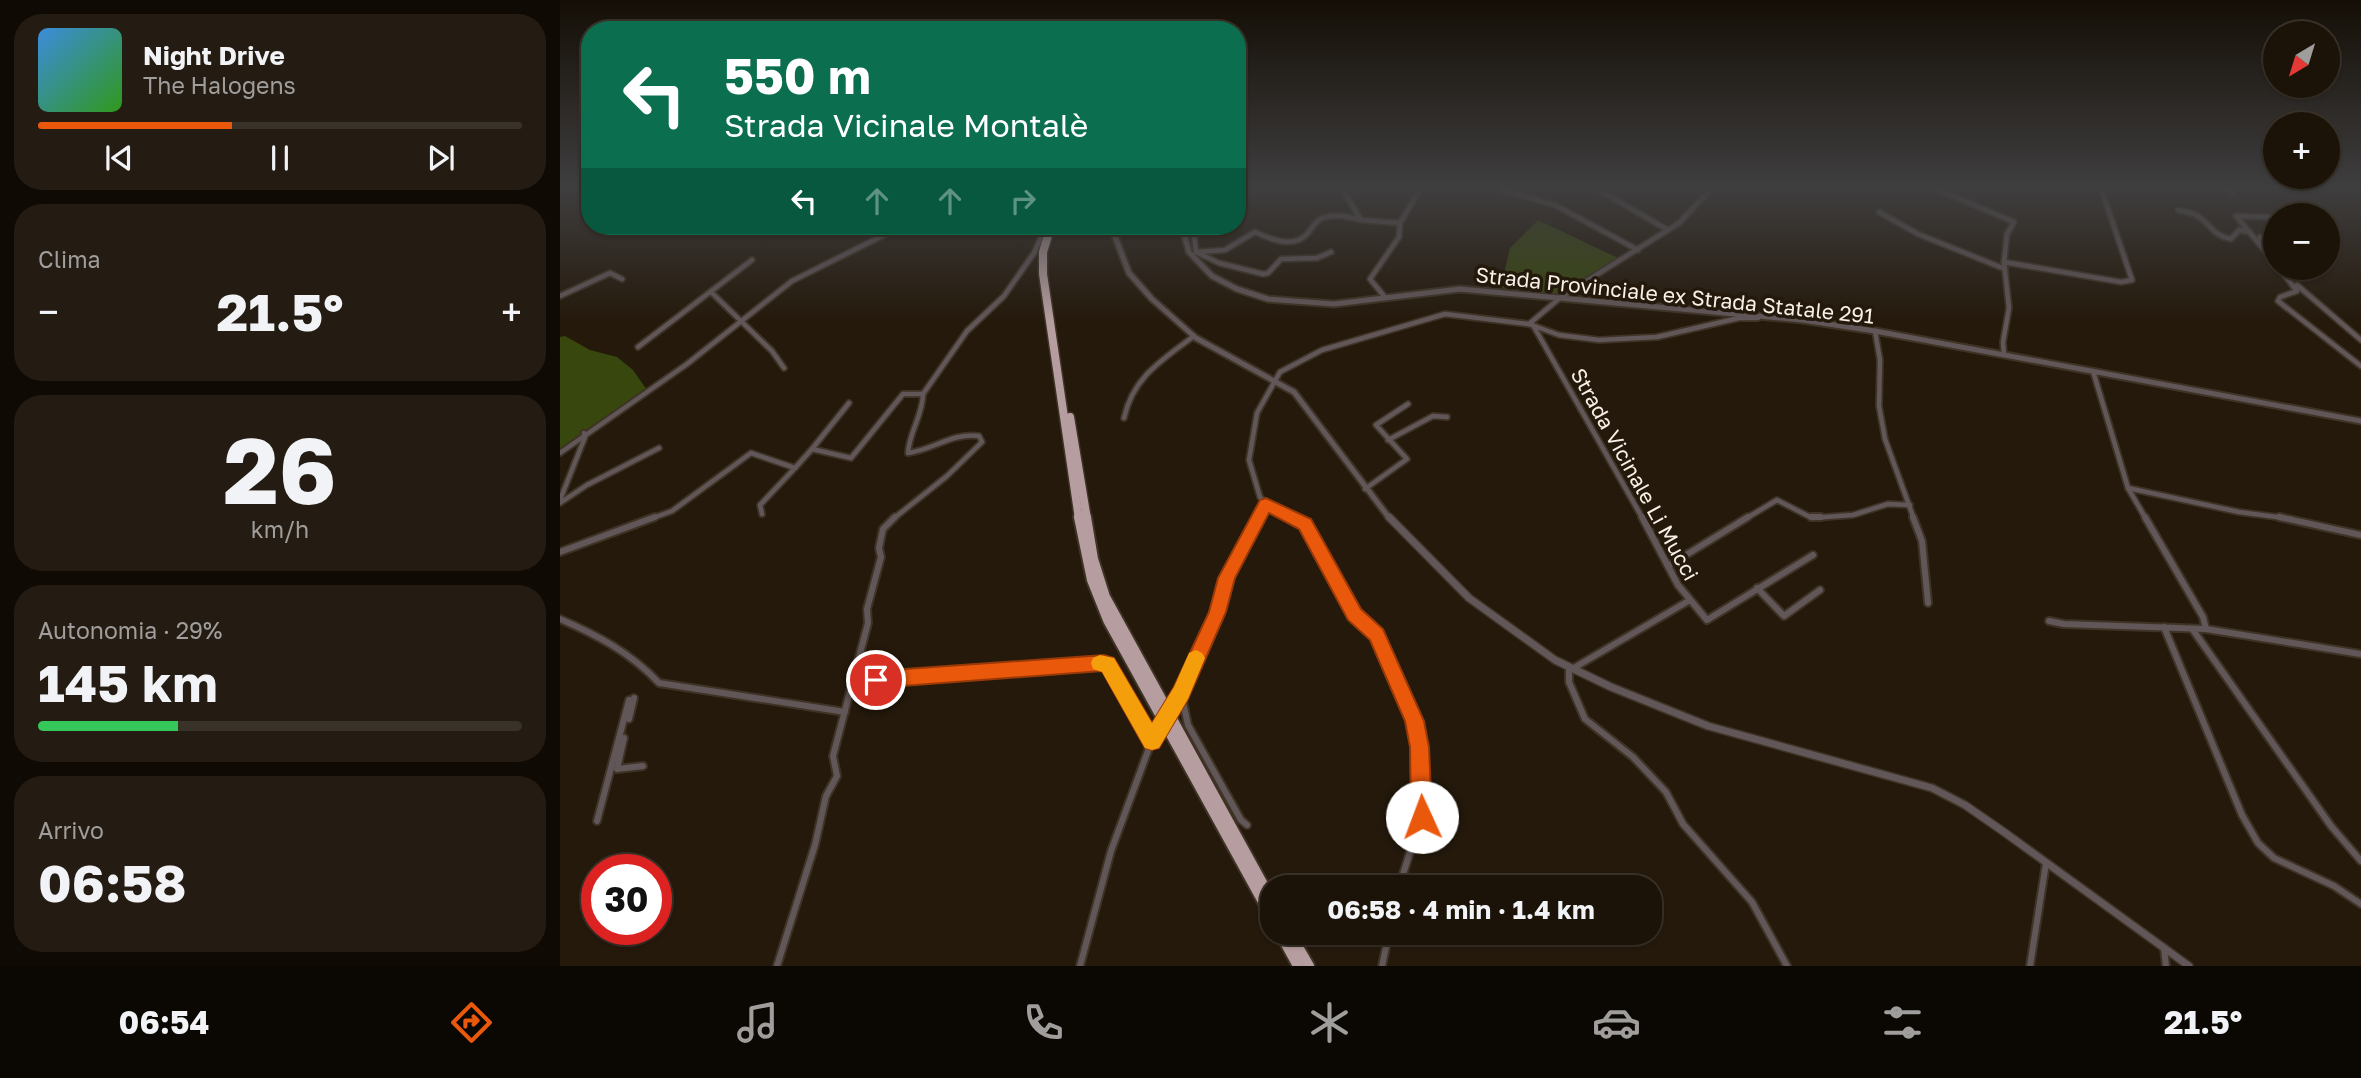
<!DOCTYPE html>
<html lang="it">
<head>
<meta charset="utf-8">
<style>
	body { margin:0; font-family:"Golos Text",sans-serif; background:#241c12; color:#f1f3f6; height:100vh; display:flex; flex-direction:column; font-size:26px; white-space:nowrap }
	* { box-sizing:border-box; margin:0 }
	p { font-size:23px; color:#a09e9c }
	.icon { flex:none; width:38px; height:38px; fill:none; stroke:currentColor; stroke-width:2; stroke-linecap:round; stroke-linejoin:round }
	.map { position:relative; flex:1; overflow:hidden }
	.side { display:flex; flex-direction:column; gap:14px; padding:14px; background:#0f0a04; width:560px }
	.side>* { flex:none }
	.guide { position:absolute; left:21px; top:21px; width:665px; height:214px; border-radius:28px; box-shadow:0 2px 5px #0004,0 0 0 2px #393229; background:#0b6e4f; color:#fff; overflow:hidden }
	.needle { width:46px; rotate:218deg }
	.tools { position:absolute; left:1703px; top:21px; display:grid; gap:14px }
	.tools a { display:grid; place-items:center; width:77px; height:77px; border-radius:50%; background:#1b1308; box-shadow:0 2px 5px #0004,0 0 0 2px #393229; font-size:35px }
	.speed { position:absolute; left:21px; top:854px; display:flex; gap:14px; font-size:35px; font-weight:700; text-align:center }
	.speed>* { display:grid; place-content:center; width:91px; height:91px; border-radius:50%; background:#1b1308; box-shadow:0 2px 5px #0004,0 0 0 2px #393229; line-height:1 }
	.speed .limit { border:10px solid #d22; background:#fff; color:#111 }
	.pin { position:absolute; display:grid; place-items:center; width:60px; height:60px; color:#fff; margin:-30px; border:4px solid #fff; border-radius:50%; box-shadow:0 2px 7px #0007 }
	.me { position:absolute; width:77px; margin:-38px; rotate:358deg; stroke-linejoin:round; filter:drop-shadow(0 0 5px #0008) }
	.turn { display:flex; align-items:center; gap:24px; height:147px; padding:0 28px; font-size:32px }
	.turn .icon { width:91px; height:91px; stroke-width:2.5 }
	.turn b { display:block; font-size:49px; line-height:60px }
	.lanes { display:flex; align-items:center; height:66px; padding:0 28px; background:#0003; justify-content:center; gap:35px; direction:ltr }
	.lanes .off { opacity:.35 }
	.big { font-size:52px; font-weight:700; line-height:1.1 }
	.side .widget { flex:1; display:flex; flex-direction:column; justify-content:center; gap:10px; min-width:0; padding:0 24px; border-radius:28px; background:#241c12 }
	.side .dial { align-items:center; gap:0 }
	.dial b { font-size:91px; line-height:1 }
	.song { display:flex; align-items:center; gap:21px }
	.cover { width:84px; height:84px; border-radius:10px; background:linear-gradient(135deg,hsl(210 70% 55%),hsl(110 70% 35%)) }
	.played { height:7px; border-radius:4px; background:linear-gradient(90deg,#ea580c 40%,#393229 40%) }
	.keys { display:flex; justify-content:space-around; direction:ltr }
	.heat { display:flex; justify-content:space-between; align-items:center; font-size:38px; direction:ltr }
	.charge { height:10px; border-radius:5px; background:linear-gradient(90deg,#34c759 29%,#393229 0) }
	.trip { position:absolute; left:700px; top:875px; width:402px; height:70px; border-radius:28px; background:#1b1308; box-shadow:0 2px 5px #0004,0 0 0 2px #393229; font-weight:700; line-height:70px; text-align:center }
	.tabs { display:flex; height:112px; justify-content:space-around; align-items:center; background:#0b0803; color:#a09e9c }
	.tabs .icon { width:49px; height:49px }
	.tabs .selected { color:#ea580c }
	.tabs b { font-size:32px; color:#f1f3f6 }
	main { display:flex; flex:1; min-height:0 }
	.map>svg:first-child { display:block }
	.green { fill:#38470d }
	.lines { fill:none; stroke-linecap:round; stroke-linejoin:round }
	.minor-far1-casing { stroke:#3e3325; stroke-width:8 }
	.minor-casing { stroke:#3e3325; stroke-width:10 }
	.tertiary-far1-casing { stroke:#3e3325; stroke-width:9 }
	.tertiary-casing { stroke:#3e3325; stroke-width:10 }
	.trunk-far1-casing { stroke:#3e3325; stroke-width:11 }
	.trunk-casing { stroke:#3e3325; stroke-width:14 }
	.minor-far1 { stroke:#615658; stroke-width:4.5 }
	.minor { stroke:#615658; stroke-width:6 }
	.tertiary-far1 { stroke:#615658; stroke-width:5 }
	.tertiary { stroke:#615658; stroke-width:7 }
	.trunk-far1 { stroke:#b69ea0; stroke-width:8 }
	.trunk { stroke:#b69ea0; stroke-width:10 }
	.minor-bridge-casing { stroke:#3e3325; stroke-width:10; stroke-linecap:butt }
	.minor-bridge { stroke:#615658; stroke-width:6 }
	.route { fill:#ea580c; stroke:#983908; stroke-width:2 }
	.slow { fill:#f59e0b }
	.labels { text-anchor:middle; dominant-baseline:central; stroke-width:7; stroke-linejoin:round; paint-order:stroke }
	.street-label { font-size:21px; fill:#f9f1e7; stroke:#24190b }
</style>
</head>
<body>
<main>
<section class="side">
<div class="widget">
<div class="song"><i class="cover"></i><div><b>Night Drive</b><p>The Halogens</p></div></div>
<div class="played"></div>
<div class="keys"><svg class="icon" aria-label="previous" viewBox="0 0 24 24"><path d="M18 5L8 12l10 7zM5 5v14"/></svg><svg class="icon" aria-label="pause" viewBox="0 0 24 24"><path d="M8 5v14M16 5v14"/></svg><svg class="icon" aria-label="next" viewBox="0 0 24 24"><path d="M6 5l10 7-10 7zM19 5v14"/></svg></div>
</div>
<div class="widget"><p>Clima</p>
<div class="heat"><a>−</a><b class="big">21.5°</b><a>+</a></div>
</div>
<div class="widget dial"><b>26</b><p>km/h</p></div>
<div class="widget"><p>Autonomia · 29%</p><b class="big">145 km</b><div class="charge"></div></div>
<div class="widget"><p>Arrivo</p><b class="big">06:58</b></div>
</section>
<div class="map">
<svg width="1801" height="966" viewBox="0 0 1801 966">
	<rect width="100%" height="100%" fill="#24190b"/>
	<!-- green -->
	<g class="green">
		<path d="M978,220L1058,258L998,294L936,288L942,282L950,248Z"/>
		<path d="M5,336L30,350L57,357L73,370L87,390L0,450V337Z"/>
	</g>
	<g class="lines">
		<!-- minor-far1 casing -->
		<g class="minor-far1-casing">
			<g id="minor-far1">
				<path d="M774,186L783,190L801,220L840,223"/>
				<path d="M1032,186L1108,230"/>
				<path d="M1369,186L1454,222L1447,234L1444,262"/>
				<path d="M1660,186L1673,192"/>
				<path d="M943,190L995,205L1078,250"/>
				<path d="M1618,210C1624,212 1630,212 1636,215C1650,223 1653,236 1671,239L1679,230L1690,232"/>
				<path d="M1319,212L1358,234L1445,269"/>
				<path d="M1708,217L1676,216L1715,263"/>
				<path d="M200,226H217"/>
				<path d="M633,226L636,252L659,263L703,274L708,273L721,259L757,258L771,252"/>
				<path d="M1702,243L1700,237L1715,238"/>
				<path d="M636,252L665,250L695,232C710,239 733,249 747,234C752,229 755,221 762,218C776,213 788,217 801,220"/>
				<path d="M1719,268L1737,291L1720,297L1718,301L1801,366"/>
				<path d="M1737,285L1801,340"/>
				<path d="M151,292L212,351L224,368"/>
				<path d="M0,296L50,273L62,279"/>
				<path d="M824,296L810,279L839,237L840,223L862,186"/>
				<path d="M969,324L1001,297L1119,223L1154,186"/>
				<path d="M973,325L1083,519"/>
				<path d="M1315,331L1320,360L1319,406L1325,439L1354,519"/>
				<path d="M78,347L192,260"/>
				<path d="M1444,355L1443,342L1449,308L1444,262L1561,282L1572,280L1542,191"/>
				<path d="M1533,371L1568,488L1586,519"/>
				<path d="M363,394L407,331L444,296L474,253L486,226"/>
				<path d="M564,418C573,377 602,360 634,336"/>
				<path d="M828,440L873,416L887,417"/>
				<path d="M252,449L289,403"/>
				<path d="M0,453L127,364L232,281L342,226"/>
				<path d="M1568,488L1679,512L1732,519"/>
				<path d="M805,489L847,459L816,425L848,404"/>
				<path d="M0,500L25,437L24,433"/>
				<path d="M0,503L27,485L99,448"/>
				<path d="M202,514L200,505L235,468"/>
				<path d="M90,519L112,511L191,453L235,468L252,449L291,458L343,394H363"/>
				<path d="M333,519L387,476L422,442L419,436C393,432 373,450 348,453C349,432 363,415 363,394"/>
				<path d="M698,519L706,504"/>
				<path d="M735,519L706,504L700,497L689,460L697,413L720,372L762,350L885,314L969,324L999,335L1039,340L1097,337L1179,318H1198"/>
				<path d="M1185,519L1217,500L1252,518L1293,515L1328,504L1350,505"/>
			</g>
		</g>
		<!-- minor casing -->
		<g class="minor-casing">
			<g id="minor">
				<path d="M732,517L749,529L794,614L816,635L855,721L860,747L861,817L839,887"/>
				<path d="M1082,517L1118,585L1147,620L1253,555"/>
				<path d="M1251,517H1261"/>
				<path d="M1353,517L1362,541L1368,603"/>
				<path d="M1585,517L1643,617L1646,629"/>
				<path d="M1719,517L1801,535"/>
				<path d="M0,552L95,517"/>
				<path d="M1108,566L1188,517"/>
				<path d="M1197,588L1224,616L1260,590"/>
				<path d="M0,619C37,635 71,653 99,683L285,712"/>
				<path d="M1489,621L1504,624L1646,629L1801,654"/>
				<path d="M1604,627L1682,815L1698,843L1714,858L1774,886L1801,904"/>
				<path d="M1633,630L1771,826L1801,861"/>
				<path d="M1009,668V682L1025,719L1073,757L1106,792L1123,824L1192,902L1227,966"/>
				<path d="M1012,669L1130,600"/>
				<path d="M292,682L544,663L548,664L592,741"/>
				<path d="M621,693L628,725L681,820L687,825"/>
				<path d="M619,697L657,612L666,578L699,517"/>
				<path d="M69,719L74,698"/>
				<path d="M64,738L57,769L83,766"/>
				<path d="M37,821L69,700"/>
				<path d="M1604,948L1606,966"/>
				<path d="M217,966L255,845L266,796L277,776L273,756L308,623L307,609L321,557L319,548L323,529L335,517"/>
				<path d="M520,966L551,851L592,740"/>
				<path d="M822,966L829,933"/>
				<path d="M1470,966L1486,863"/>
			</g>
		</g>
		<!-- tertiary-far1 casing -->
		<g class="tertiary-far1-casing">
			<g id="tertiary-far1">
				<path d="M551,226L569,273L592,299L636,338L734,392L830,519"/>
				<path d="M622,226L629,252L652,276L677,289L708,299L774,304L900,289L1242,320L1315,331L1801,421"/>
			</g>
		</g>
		<!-- tertiary casing -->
		<g class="tertiary-casing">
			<path id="tertiary" d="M829,517L909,598L995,660L1051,687L1148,726L1372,788L1405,805L1444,832L1629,966"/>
		</g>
		<!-- trunk-far1 casing -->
		<g class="trunk-far1-casing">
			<g id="trunk-far1">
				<path d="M491,226L483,252V274L519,519"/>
				<path d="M510,417L527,519"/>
			</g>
		</g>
		<!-- trunk casing -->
		<g class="trunk-casing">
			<g id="trunk">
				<path d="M519,517L532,580L548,620L712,918"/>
				<path d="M526,517L533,559L545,597L712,901"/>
				<path d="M720,933L738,966"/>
				<path d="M730,933L749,966"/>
			</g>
		</g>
		<!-- minor-far1 -->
		<use href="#minor-far1" class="minor-far1"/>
		<!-- minor -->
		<use href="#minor" class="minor"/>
		<!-- tertiary-far1 -->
		<use href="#tertiary-far1" class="tertiary-far1"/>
		<!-- tertiary -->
		<use href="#tertiary" class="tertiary"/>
		<!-- trunk-far1 -->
		<use href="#trunk-far1" class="trunk-far1"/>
		<!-- trunk -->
		<use href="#trunk" class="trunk"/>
		<!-- minor-bridge casing -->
		<g class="minor-bridge-casing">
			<path id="minor-bridge" d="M594,737L619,697"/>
		</g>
		<!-- minor-bridge -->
		<use href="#minor-bridge" class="minor-bridge"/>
	</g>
	<!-- sky -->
	<linearGradient id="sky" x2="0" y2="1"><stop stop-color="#140e06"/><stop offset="0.58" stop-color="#3f3e3f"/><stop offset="1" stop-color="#3f3e3f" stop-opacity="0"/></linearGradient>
	<rect width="1801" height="322" fill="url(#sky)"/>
	<!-- route -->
	<path class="route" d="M706,498L751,519L801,609L823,629L864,721L869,747L872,817L869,825L862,828L854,825L851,817L850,747L845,721L810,640L788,620L739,529L709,513L675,578L666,612L628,699L599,748L592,750L585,748L542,671L316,688L309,686L306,680L309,674L316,671L544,655L554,658L592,723L614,687L649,612L658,578L700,500Z"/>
	<!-- slow -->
	<path class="slow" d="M636,650L642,653L645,658L628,699L599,748L592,750L585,748L542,672L533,669L531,663L533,658L540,655L554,658L592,723L614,687L629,653Z"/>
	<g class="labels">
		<!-- street labels -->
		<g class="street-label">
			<text transform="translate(1115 295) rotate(6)">Strada Provinciale ex Strada Statale 291</text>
			<text transform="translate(1075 474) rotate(61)">Strada Vicinale Li Mucci</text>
		</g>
	</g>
</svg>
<div class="tools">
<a><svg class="needle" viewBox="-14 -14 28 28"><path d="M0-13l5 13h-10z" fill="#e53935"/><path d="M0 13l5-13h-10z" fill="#a09e9c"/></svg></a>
<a>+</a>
<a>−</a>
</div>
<div class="speed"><div class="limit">30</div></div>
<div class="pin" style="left:316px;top:680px;background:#d93025"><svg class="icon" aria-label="arrive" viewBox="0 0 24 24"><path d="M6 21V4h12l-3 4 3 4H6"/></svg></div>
<svg class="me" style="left:862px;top:817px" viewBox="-20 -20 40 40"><circle r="19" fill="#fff"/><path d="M0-13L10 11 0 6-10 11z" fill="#ea580c"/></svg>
<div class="trip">06:58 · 4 min · 1.4 km</div>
<div class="guide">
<div class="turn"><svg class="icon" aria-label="left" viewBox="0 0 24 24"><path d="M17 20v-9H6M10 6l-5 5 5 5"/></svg><div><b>550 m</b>Strada Vicinale Montalè</div></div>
<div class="lanes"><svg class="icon" aria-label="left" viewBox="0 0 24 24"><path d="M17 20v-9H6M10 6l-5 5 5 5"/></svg><svg class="icon off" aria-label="ahead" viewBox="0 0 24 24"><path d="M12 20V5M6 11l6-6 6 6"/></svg><svg class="icon off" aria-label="ahead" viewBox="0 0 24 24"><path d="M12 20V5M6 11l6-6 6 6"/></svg><svg class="icon off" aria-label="right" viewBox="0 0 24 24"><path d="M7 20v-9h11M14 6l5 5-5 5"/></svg></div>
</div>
</div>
</main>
<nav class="tabs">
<b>06:54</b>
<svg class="icon selected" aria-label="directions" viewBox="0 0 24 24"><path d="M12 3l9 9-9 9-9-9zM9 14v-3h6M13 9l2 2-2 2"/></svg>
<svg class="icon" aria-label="music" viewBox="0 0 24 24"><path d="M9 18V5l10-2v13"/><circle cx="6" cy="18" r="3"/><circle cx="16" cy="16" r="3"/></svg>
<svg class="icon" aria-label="phone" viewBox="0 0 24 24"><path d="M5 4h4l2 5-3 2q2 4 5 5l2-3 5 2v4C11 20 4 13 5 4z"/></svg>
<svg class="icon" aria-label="climate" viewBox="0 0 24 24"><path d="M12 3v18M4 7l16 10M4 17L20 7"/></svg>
<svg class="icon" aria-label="car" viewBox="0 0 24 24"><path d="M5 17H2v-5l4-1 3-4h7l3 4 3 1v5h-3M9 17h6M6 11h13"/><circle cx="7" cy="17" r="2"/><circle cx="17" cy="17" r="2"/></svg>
<svg class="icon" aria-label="filters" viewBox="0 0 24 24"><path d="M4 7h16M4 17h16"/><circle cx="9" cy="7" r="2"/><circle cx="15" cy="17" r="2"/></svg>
<b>21.5°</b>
</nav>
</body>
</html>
